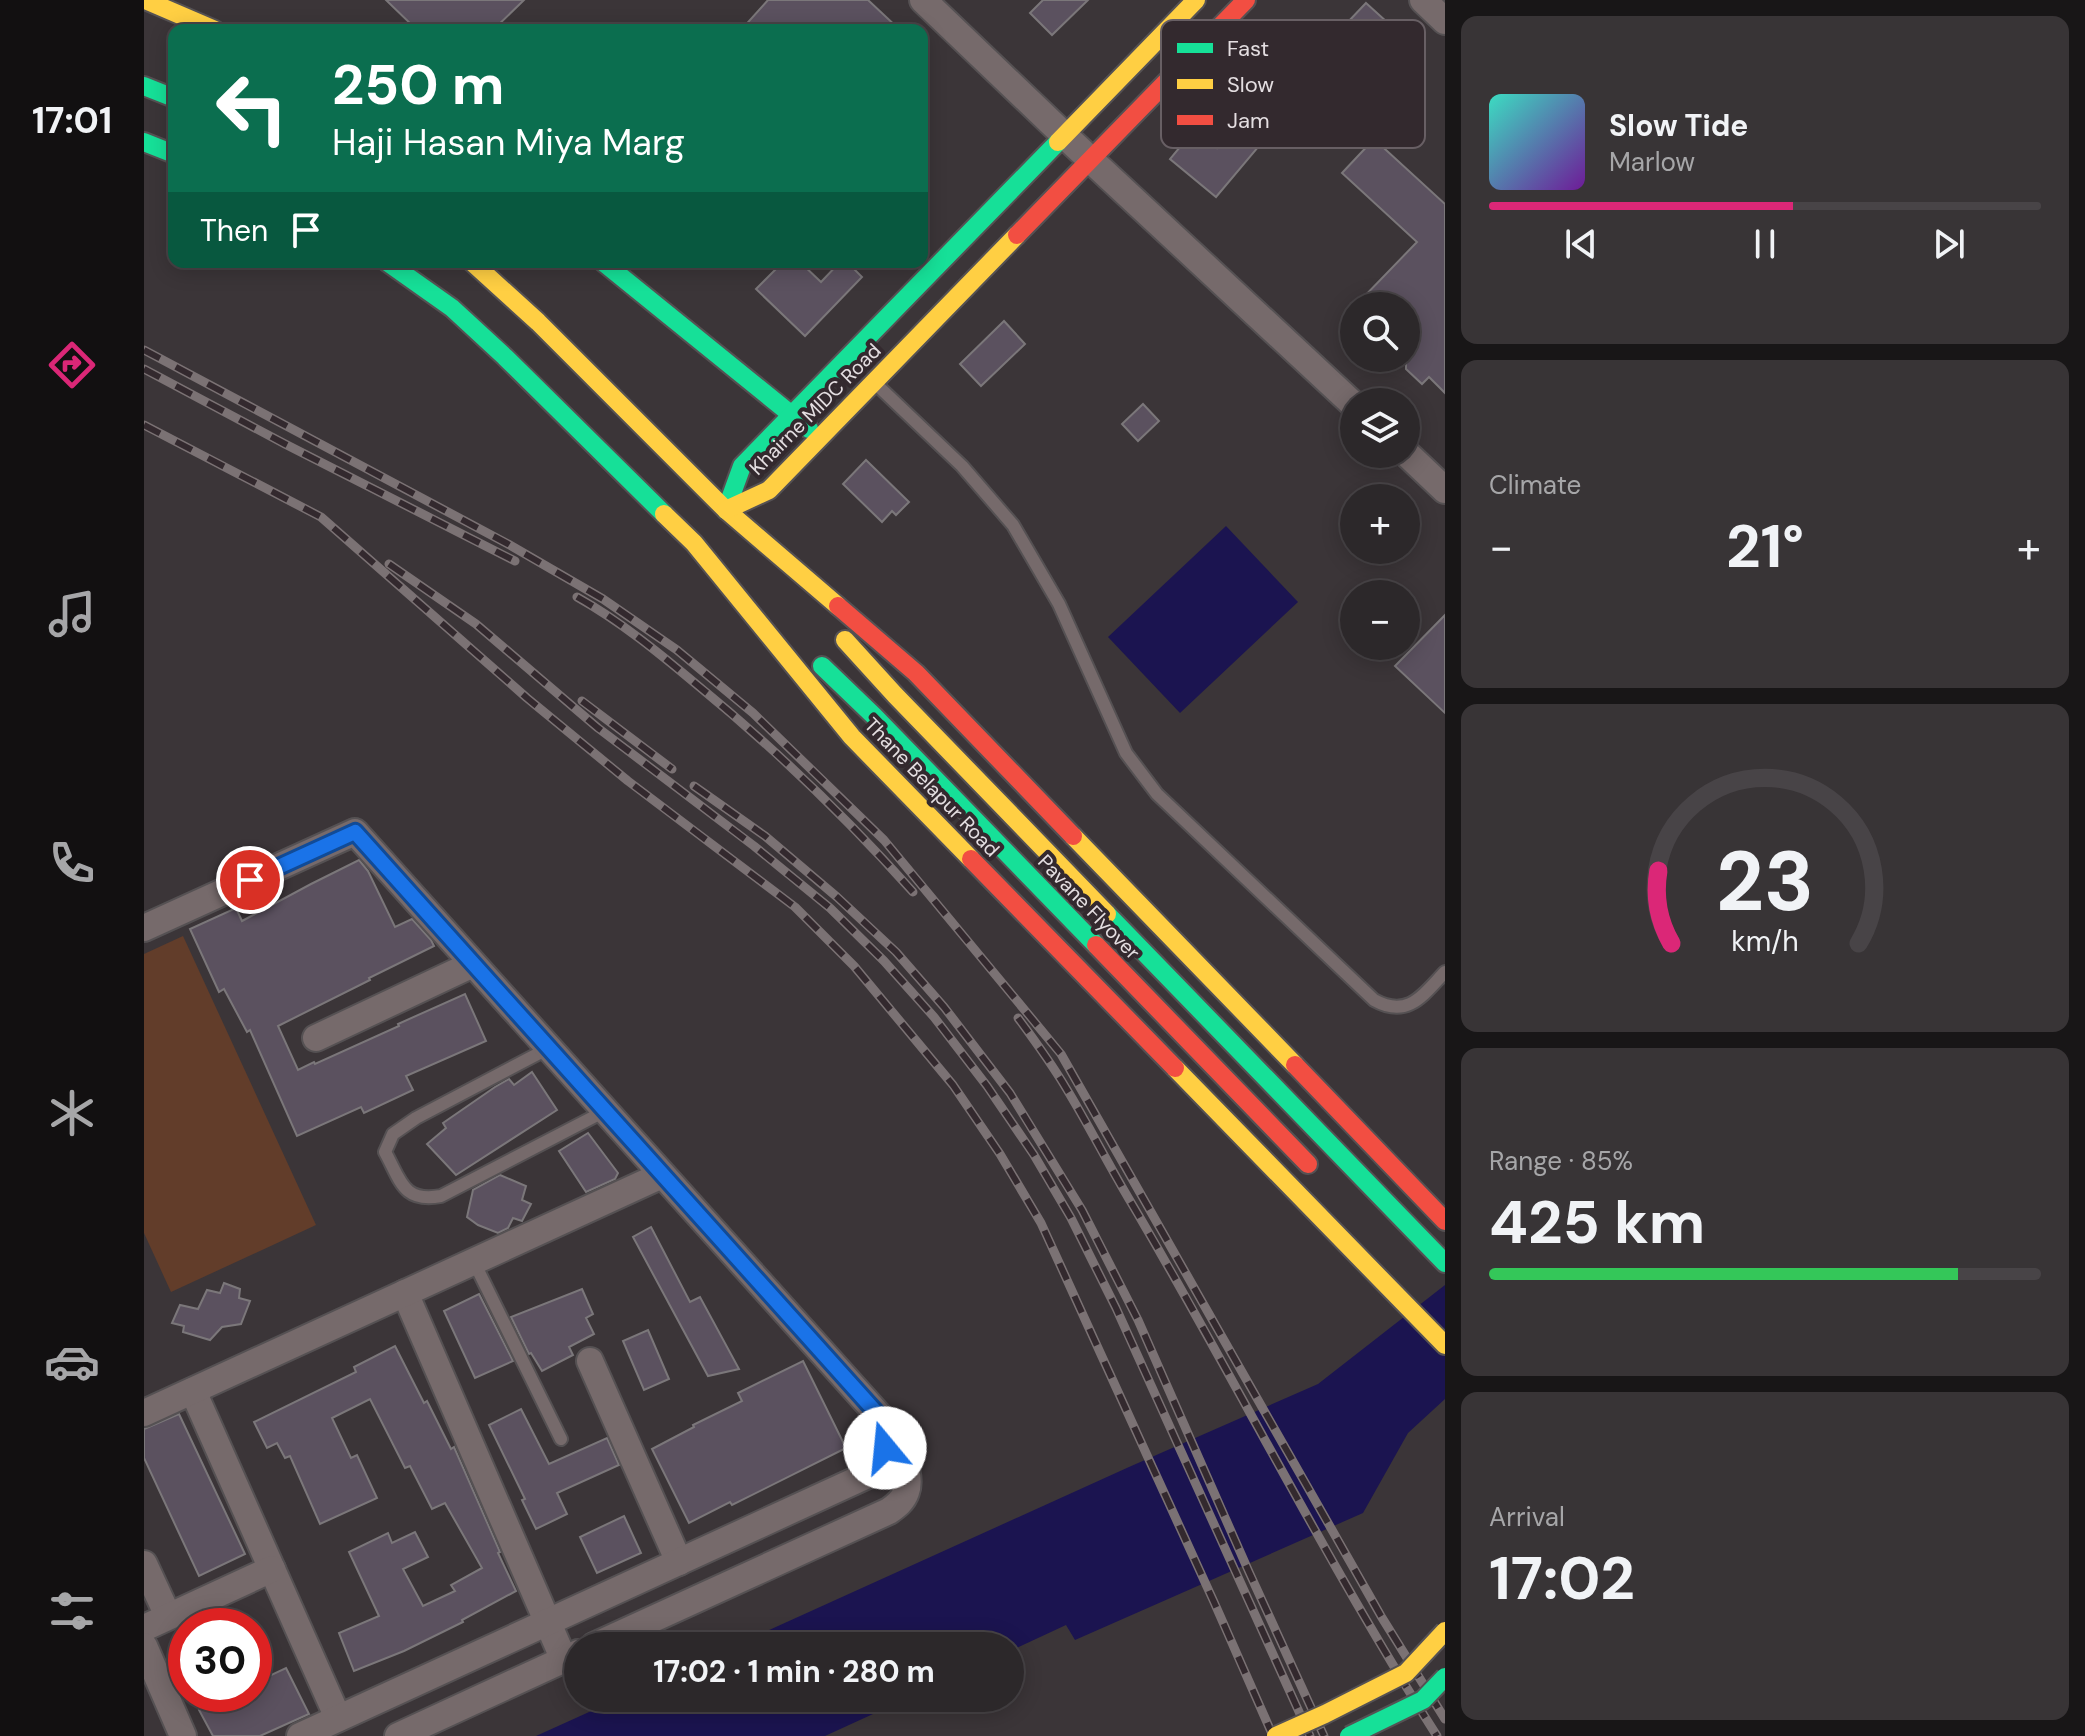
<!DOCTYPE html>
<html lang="en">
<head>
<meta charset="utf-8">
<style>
	body { margin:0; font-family:"DM Sans",sans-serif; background:#383436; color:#f1f3f6; height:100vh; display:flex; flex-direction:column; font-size:30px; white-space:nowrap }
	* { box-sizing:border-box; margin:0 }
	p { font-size:26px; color:#a6a6a8 }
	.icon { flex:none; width:44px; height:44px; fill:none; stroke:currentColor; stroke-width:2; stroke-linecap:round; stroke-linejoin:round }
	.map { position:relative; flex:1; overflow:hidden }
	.drawer { display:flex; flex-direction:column; gap:16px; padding:16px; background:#181617; width:640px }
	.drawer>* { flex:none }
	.guide { position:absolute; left:24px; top:24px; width:760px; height:244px; border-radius:16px; box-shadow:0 4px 20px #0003,0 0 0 2px #484447; background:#0b6e4f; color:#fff; overflow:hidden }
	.tools { position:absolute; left:1196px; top:292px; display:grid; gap:16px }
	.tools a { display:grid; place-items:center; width:80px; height:80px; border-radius:50%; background:#2c282a; box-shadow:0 4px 20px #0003,0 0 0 2px #484447; font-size:40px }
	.speed { position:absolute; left:24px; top:1608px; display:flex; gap:16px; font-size:40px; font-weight:700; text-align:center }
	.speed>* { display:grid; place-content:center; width:104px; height:104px; border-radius:50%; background:#2c282a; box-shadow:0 4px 20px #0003,0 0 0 2px #484447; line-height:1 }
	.speed .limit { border:12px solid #d22; background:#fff; color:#111 }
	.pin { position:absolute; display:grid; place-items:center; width:68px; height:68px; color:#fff; margin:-34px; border:4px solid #fff; border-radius:50%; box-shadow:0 2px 8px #0007 }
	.me { position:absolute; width:88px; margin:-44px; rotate:343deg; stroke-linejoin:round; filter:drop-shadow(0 0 6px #0008) }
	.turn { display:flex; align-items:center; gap:28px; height:168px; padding:0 32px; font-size:36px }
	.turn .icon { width:104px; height:104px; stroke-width:2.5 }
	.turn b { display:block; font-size:56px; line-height:68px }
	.then { display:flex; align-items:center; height:76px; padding:0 32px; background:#0003; gap:16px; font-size:30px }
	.big { font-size:60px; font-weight:700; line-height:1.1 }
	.drawer .widget { flex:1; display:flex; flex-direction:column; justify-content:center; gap:12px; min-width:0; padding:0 28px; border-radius:16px; background:#383436 }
	.drawer .dial { align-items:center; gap:0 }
	.dial svg { height:208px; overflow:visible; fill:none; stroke:#484447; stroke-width:7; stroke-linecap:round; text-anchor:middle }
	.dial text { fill:#f1f3f6; stroke:none }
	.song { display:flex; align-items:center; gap:24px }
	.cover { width:96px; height:96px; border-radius:12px; background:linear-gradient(135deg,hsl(170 70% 55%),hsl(280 70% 35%)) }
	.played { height:8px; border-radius:4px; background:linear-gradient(90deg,#db2777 55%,#484447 55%) }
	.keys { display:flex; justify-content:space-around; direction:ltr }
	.heat { display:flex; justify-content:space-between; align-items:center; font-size:44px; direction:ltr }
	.charge { height:12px; border-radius:6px; background:linear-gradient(90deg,#34c759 85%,#484447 0) }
	.trip { position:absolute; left:420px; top:1632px; width:460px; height:80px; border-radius:40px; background:#2c282a; box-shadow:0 4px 20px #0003,0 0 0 2px #484447; font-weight:700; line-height:80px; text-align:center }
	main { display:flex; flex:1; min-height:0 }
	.dock { display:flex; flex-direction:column; width:144px; justify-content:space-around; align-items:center; background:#121011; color:#a6a6a8 }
	.dock .icon { width:56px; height:56px }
	.dock .on { color:#db2777 }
	.dock b { font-size:36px; color:#f1f3f6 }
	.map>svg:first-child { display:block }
	.green { fill:#623d2a }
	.water { fill:#1b1450 }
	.building { fill:#5b515f; stroke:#7b777a; stroke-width:2 }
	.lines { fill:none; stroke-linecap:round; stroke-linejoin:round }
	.lane-casing { stroke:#555153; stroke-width:16 }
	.street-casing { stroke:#555153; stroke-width:30 }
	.fast-casing { stroke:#555153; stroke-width:22 }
	.slow-casing { stroke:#555153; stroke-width:22 }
	.jam-casing { stroke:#555153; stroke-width:22 }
	.lane { stroke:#766a6b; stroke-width:12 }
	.street { stroke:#766a6b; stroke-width:26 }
	.fast { stroke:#16e098; stroke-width:18 }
	.slow { stroke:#ffcf43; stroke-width:18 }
	.jam { stroke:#f24e42; stroke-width:18 }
	.rail-casing { stroke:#7b7274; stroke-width:9 }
	.rail { stroke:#33292e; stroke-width:6; stroke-dasharray:18; stroke-linecap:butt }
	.fast-bridge-casing { stroke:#555153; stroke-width:22; stroke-linecap:butt }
	.slow-bridge-casing { stroke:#555153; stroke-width:22; stroke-linecap:butt }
	.fast-bridge { stroke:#16e098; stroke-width:18 }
	.slow-bridge { stroke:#ffcf43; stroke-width:18 }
	.route-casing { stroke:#114b97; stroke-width:20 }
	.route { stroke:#1a73e8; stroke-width:14 }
	.labels { text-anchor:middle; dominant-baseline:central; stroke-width:8; stroke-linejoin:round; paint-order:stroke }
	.street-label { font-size:20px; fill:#e4dee1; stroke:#33292e }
	.key { fill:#33292e; stroke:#685f64; stroke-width:2 }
	.key-label { font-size:22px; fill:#e4dee1 }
</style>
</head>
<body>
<main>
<nav class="dock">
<b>17:01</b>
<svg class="icon on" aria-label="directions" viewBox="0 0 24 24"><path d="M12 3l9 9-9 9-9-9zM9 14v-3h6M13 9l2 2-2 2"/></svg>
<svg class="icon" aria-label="music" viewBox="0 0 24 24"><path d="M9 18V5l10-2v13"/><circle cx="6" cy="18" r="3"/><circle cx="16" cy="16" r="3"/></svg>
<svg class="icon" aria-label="phone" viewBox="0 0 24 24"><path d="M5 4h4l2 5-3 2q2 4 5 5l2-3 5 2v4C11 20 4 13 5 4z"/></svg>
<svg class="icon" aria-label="climate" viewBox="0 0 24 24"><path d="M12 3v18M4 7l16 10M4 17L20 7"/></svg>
<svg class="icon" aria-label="car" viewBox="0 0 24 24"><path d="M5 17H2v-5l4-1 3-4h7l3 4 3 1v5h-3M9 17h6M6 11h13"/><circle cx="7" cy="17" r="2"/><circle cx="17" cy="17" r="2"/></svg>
<svg class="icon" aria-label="filters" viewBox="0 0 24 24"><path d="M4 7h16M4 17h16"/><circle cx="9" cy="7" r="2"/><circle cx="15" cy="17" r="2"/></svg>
</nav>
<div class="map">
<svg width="1301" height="1736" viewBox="0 0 1301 1736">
	<rect width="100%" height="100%" fill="#3b3538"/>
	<!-- green -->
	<path class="green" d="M39,936L172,1225L27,1292L0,1233V954Z"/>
	<!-- water -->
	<g class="water">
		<path d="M1082,526L1154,602L1036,713L964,637Z"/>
		<path d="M1301,1285V1399L1264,1433L1219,1513L931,1640L922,1625L866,1651V1646H590L985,1467L1174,1384Z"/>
		<path d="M476,1698H764L681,1736H392Z"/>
	</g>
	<!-- building -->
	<g class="building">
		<path d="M242,0H380L349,30H273Z"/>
		<path d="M624,0H724L756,30H597Z"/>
		<path d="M899,0H944L908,35L886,13Z"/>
		<path d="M1222,3L1243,22L1223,44L1202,24Z"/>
		<path d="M1107,107L1131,127L1072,197L1026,159L1050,130L1073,148Z"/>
		<path d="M1230,139L1301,204V393L1285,377L1278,384L1262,369V306H1211L1273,242L1198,173Z"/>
		<path d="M639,262H656L677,282L696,262H703L718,277L661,336L612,289Z"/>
		<path d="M860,321L881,344L837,386L816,364Z"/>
		<path d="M999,404L1015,421L994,441L978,424Z"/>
		<path d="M722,460L765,502L752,515L748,511L738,522L699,484Z"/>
		<path d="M1301,615V713L1251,666Z"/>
		<path d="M215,860L224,871L251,927L268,919L287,940L290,946L225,978L226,980L134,1026L154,1070L170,1062L171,1064L255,1026L254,1024L321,994L342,1041L262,1076L269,1090L220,1113L217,1107L153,1136L106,1030L103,1032L80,989L75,992L46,929L92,908L98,921L167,884Z"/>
		<path d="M388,1072L413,1110L312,1175L283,1144L302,1128L299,1123L351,1087L365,1079L370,1085Z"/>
		<path d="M444,1133L474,1173L471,1179L442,1192L415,1151Z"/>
		<path d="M356,1175L382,1186L378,1200L387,1204L378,1221L369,1218L364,1228L354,1233L334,1225L323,1217L329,1190Z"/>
		<path d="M507,1227L546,1302L556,1297L595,1369L564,1376L489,1237Z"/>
		<path d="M80,1283L96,1289L95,1298L106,1301L97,1324L78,1327L66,1340L39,1332L40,1326L28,1323L36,1305L54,1309L63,1290L76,1293Z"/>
		<path d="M438,1289L449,1314L442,1318L450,1334L425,1347L429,1355L398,1371L387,1353L385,1354L367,1317Z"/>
		<path d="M335,1294L369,1361L331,1378L300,1311Z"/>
		<path d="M504,1330L525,1379L500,1390L479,1341Z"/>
		<path d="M251,1346L280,1403L283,1401L307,1449L310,1447L356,1552L354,1553L372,1591L318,1620L319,1622L260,1651L210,1671L195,1633L235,1616L205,1552L244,1533L248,1543L271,1532L284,1557L259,1569L279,1606L311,1591L307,1585L338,1568L301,1503L288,1509L266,1466L261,1468L226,1399L188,1418L207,1458L213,1455L233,1498L176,1524L146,1456L141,1458L133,1443L123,1448L110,1422L212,1372L210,1367Z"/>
		<path d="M659,1361L702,1448L588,1505L586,1502L545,1523L508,1449L550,1427L549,1425L598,1401L594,1393Z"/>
		<path d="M377,1409L405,1464L463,1438L475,1465L413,1493L423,1514L392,1529L378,1500L381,1499L345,1425Z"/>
		<path d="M35,1414L101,1554L55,1576L0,1458V1429Z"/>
		<path d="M480,1516L497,1553L453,1573L436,1537Z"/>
		<path d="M142,1668L165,1714L116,1736H69L55,1710L85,1694H110V1683Z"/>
	</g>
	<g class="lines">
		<!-- lane casing -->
		<g class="lane-casing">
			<g id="lane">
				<path d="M732,384L818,466L869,525L915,604L982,753L1013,794L1230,1000C1264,1019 1279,995 1301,972"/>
				<path d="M405,1048L272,1118L249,1134L241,1152C257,1181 259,1203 297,1196L461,1111"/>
				<path d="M330,1262L417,1439"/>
			</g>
		</g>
		<!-- street casing -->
		<g class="street-casing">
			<g id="street">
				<path d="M779,0L920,135L1210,405"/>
				<path d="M1279,0L1301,21"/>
				<path d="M1262,453L1301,490"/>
				<path d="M0,928L211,832L738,1419C749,1436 770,1471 762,1492C759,1501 752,1506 745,1511L450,1646"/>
				<path d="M172,1038L329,964"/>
				<path d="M261,1293L420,1660"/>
				<path d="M446,1361L535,1562"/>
				<path d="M49,1391L194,1718"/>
				<path d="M0,1413L518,1175"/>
				<path d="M0,1564L24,1616"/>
				<path d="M0,1628L128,1569"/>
				<path d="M0,1646L39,1736"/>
				<path d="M156,1736L728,1473C742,1461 743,1445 739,1427"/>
				<path d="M254,1736L434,1653"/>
			</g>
		</g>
		<!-- fast casing -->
		<g class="fast-casing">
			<g id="fast">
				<path d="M0,86L30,98"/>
				<path d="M0,142L30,154"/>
				<path d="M243,262L308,308L361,357L520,514"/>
				<path d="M459,262L665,429"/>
				<path d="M582,510L598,466L914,142"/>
				<path d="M678,666L730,716L952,945"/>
				<path d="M963,914L1301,1263"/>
			</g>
		</g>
		<!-- slow casing -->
		<g class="slow-casing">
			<g id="slow">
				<path d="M1,0L71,30"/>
				<path d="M914,142L1052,0"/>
				<path d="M328,262L394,322L582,510L694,606"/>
				<path d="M582,510L625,490L873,235"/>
				<path d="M520,514L550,543L708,737L827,859"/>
				<path d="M701,640L751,695L963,914"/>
				<path d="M929,836L1151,1065"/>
				<path d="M1031,1068L1301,1345"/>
			</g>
		</g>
		<!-- jam casing -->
		<g class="jam-casing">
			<g id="jam">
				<path d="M873,235L1102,0"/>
				<path d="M694,606L772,673L929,836"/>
				<path d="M827,859L1031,1068"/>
				<path d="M952,945L1164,1164"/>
				<path d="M1151,1065L1301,1221"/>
			</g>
		</g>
		<!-- lane -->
		<use href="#lane" class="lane"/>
		<!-- street -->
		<use href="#street" class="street"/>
		<!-- fast -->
		<use href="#fast" class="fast"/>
		<!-- slow -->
		<use href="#slow" class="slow"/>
		<!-- jam -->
		<use href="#jam" class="jam"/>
		<!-- rail casing -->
		<g class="rail-casing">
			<g id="rail">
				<path d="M0,350L364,544L459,599L533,650L609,713L740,840L917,1054L1237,1616L1301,1719"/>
				<path d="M0,369L141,444L371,561"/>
				<path d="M0,425L177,517L383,698L484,781L651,907L710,966L809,1085L856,1154L897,1223L1070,1602L1129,1736"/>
				<path d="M245,564L332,624L454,728L610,846L686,908L740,961L790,1017L843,1086L890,1155L927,1218L972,1308L1166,1736"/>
				<path d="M433,597C476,621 515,653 552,684C629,747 702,817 769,892"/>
				<path d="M438,701L528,769"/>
				<path d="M550,786L621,836L693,897L752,952L800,1007L866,1093L938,1210L994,1320L1105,1572L1180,1736"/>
				<path d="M874,1018C891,1041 907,1063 922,1088C944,1124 963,1162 985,1199C1090,1376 1182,1562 1293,1736"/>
			</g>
		</g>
		<!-- rail -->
		<use href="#rail" class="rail"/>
		<!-- fast-bridge casing -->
		<g class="fast-bridge-casing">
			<path id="fast-bridge" d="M1205,1736L1279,1700L1301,1677"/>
		</g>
		<!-- slow-bridge casing -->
		<g class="slow-bridge-casing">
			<path id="slow-bridge" d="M1132,1736L1181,1714L1262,1673L1301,1631"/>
		</g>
		<!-- fast-bridge -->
		<use href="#fast-bridge" class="fast-bridge"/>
		<!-- slow-bridge -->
		<use href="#slow-bridge" class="slow-bridge"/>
	</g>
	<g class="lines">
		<!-- route casing -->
		<g class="route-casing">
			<path id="route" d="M106,880L211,832L738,1419L741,1448"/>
		</g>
		<!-- route -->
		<use href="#route" class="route"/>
	</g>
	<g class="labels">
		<!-- street labels -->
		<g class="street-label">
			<text transform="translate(671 409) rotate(-45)">Khairne MIDC Road</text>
			<text transform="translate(788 787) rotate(46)">Thane Belapur Road</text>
			<text transform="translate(945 907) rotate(46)">Pavane Flyover</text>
		</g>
	</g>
	<!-- legend -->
	<rect x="1017" y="20" width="264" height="128" rx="12" class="key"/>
	<rect x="1033" y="43" width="36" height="10" fill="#16e098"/>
	<rect x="1033" y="79" width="36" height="10" fill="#ffcf43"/>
	<rect x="1033" y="115" width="36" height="10" fill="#f24e42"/>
	<g class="key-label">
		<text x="1083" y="56">Fast</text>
		<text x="1083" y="92">Slow</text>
		<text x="1083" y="128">Jam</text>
	</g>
</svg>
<div class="tools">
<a><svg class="icon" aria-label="search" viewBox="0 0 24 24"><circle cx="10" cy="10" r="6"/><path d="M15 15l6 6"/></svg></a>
<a><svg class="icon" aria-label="layers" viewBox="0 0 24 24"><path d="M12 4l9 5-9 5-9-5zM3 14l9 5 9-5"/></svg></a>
<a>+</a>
<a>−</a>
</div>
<div class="speed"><div class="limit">30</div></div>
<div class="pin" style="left:106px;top:880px;background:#d93025"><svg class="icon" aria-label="arrive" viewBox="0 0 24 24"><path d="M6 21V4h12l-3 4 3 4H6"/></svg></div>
<svg class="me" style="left:741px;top:1448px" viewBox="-20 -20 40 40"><circle r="19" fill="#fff"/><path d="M0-13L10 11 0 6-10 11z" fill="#1a73e8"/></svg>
<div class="trip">17:02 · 1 min · 280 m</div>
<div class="guide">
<div class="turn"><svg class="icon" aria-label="left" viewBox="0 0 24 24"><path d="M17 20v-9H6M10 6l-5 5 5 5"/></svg><div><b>250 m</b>Haji Hasan Miya Marg</div></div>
<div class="then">Then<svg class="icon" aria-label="arrive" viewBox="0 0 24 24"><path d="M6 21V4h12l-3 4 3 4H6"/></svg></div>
</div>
</div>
<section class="drawer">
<div class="widget">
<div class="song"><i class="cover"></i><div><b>Slow Tide</b><p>Marlow</p></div></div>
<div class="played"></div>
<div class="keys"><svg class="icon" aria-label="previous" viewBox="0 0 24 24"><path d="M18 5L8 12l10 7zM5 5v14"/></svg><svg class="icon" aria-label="pause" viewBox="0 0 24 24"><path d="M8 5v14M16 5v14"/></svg><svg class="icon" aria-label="next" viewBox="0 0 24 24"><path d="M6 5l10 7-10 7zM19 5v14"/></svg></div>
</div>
<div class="widget"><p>Climate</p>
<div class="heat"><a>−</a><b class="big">21°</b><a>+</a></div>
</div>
<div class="widget dial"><svg viewBox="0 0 100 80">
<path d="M14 69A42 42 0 1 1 86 69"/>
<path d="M14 69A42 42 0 0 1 9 41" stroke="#db2777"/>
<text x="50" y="56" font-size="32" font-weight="700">23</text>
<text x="50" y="72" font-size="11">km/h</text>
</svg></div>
<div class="widget"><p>Range · 85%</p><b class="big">425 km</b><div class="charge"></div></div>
<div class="widget"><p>Arrival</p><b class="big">17:02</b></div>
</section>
</main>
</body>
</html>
